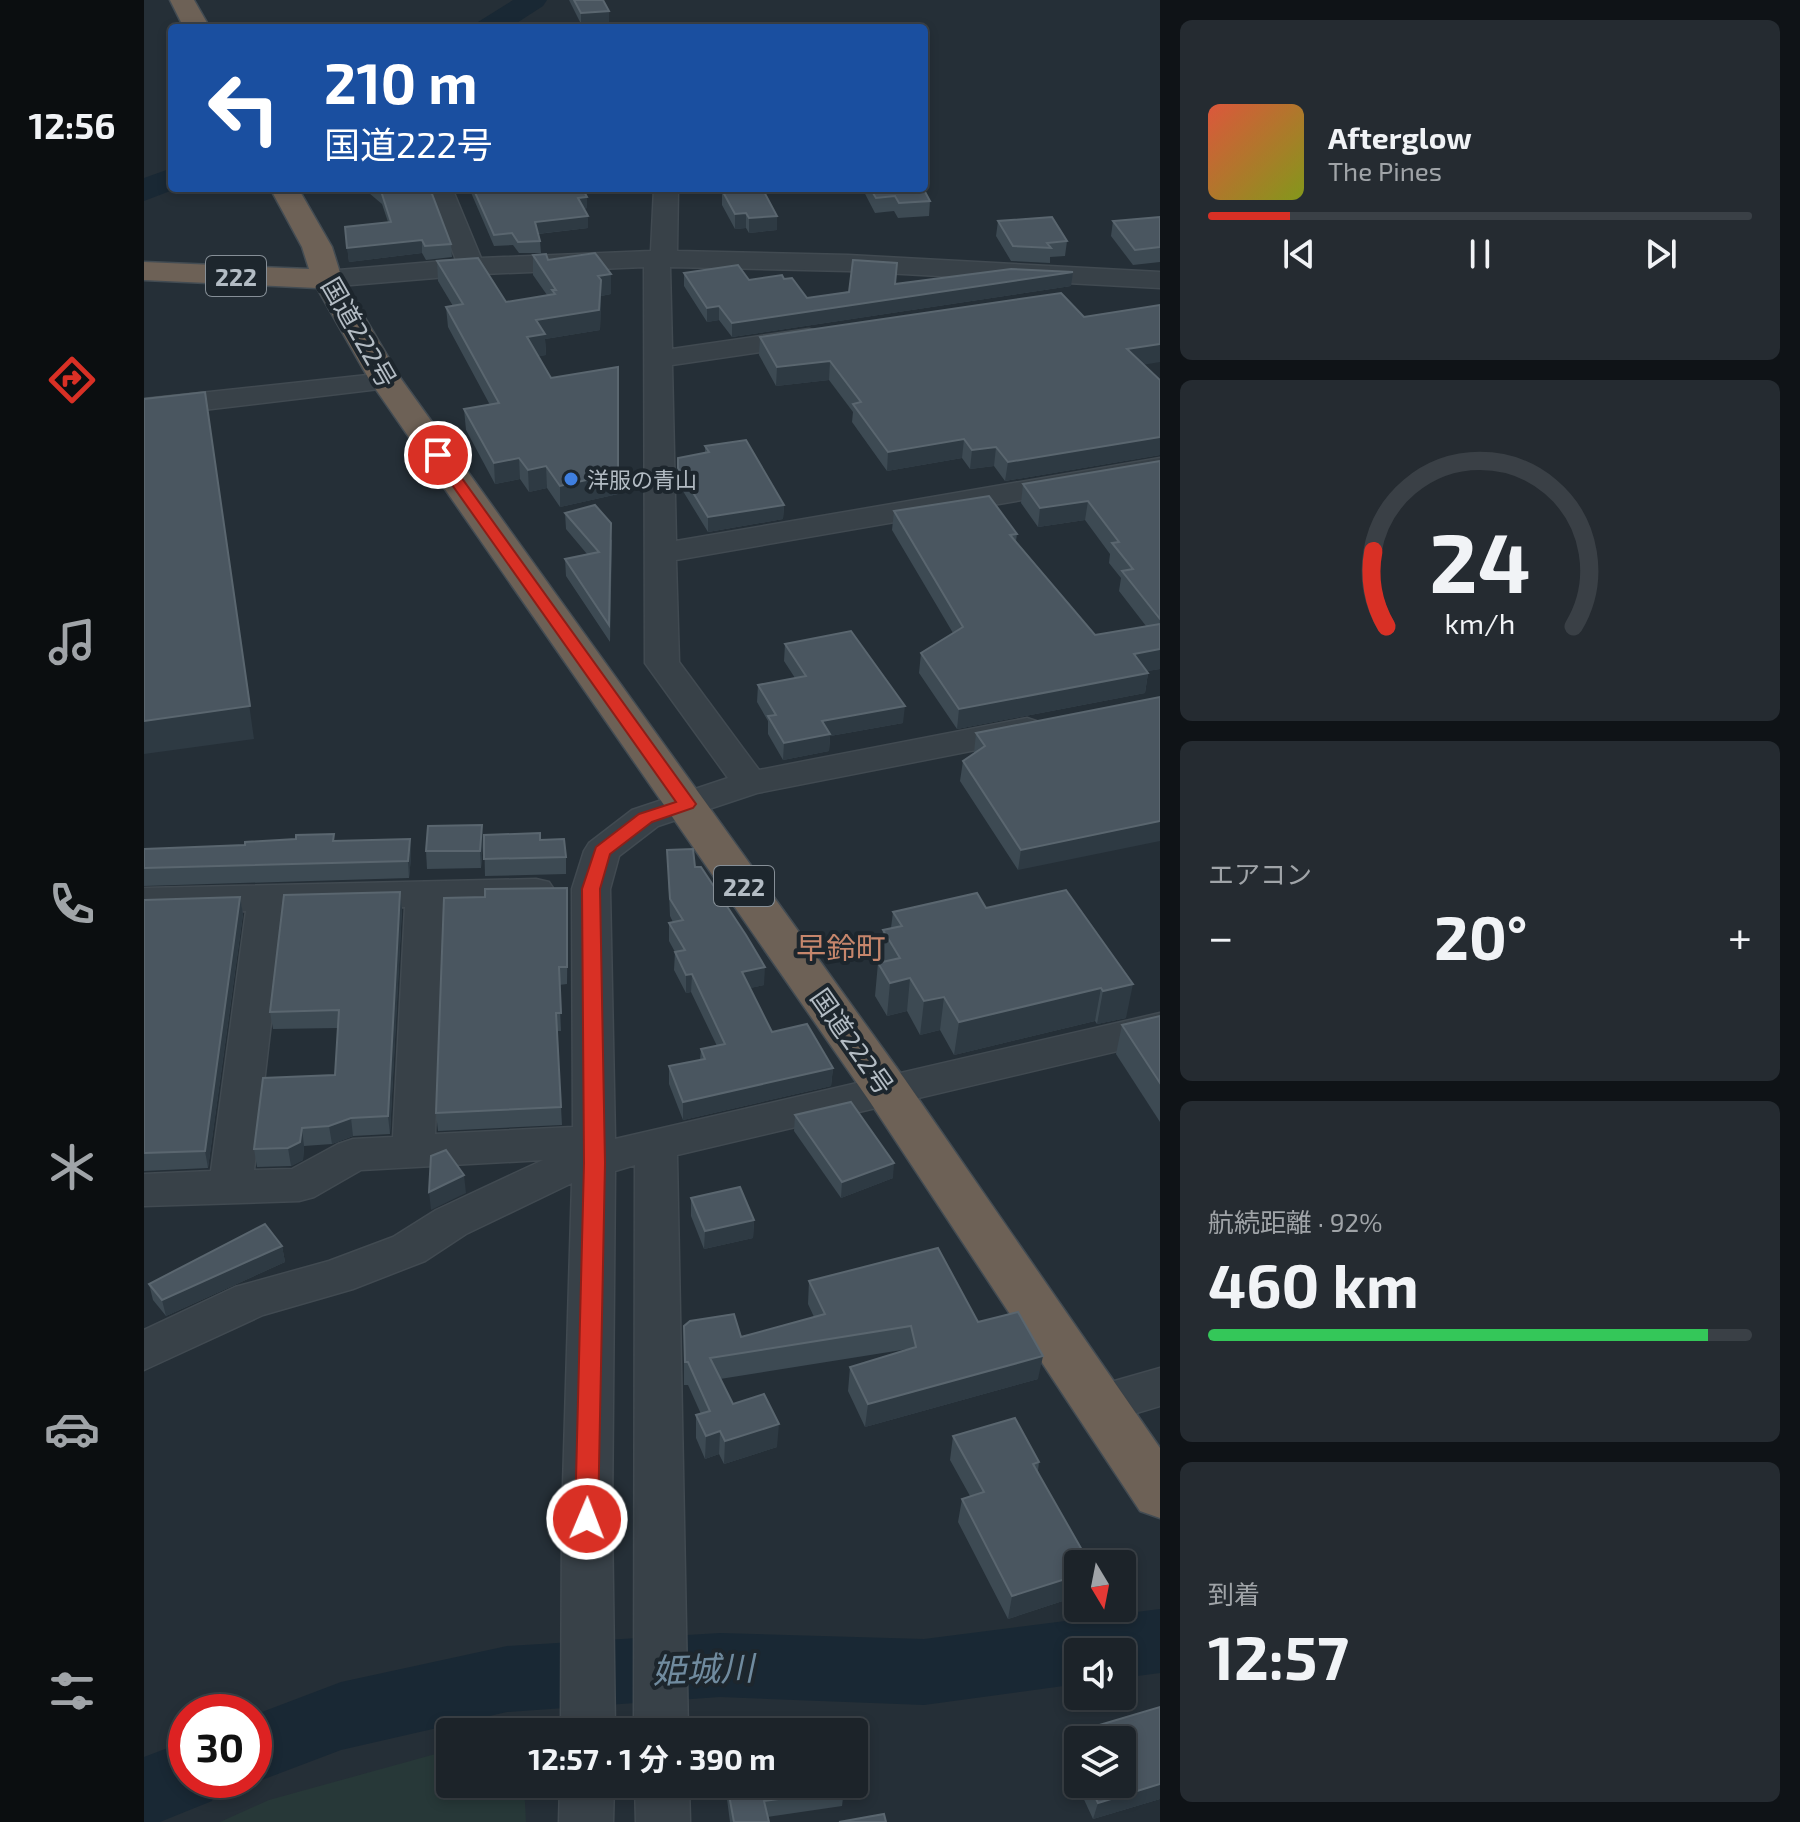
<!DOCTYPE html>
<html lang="ja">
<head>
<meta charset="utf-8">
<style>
	body { margin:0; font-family:"Exo 2","Noto Sans JP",sans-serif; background:#252b31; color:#f1f3f6; height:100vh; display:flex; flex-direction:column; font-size:30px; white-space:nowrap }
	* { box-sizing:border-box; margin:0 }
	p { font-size:26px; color:#a0a4a8 }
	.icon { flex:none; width:44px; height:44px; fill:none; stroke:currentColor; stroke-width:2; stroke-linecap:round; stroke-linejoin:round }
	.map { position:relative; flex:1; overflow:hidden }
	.sheet { display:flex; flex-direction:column; gap:20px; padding:20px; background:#0f1317; width:640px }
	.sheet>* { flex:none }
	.banner { position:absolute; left:24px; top:24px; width:760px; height:168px; border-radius:8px; box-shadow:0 4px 12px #0003,0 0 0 2px #3a4046; background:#1a4fa0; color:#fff; overflow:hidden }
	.needle { width:52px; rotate:170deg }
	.controls { position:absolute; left:920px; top:1550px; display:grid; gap:16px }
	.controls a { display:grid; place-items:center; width:72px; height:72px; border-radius:8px; background:#1c2329; box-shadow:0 4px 12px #0003,0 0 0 2px #3a4046; font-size:40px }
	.speed { position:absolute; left:24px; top:1694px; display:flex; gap:16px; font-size:40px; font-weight:700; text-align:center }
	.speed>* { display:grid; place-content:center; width:104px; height:104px; border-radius:50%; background:#1c2329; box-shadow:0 4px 12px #0003,0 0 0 2px #3a4046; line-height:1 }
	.speed .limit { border:12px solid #d22; background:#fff; color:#111 }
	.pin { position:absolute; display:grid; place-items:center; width:68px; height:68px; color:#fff; margin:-34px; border:4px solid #fff; border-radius:50%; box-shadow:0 2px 8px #0007 }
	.me { position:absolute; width:88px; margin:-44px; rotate:1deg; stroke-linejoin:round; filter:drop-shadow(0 0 6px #0008) }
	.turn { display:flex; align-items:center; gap:28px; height:168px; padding:0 24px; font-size:36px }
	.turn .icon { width:104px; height:104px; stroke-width:2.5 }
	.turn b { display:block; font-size:56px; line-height:68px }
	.big { font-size:60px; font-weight:700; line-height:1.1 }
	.sheet .tile { flex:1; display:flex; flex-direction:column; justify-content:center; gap:12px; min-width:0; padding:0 28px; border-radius:12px; background:#252b31 }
	.sheet .dial { align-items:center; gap:0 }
	.dial svg { height:208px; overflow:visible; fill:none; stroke:#3a4046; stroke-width:7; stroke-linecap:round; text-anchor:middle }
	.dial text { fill:#f1f3f6; stroke:none }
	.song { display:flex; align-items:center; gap:24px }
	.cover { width:96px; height:96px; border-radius:12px; background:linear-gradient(135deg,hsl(10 70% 55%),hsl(70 70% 35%)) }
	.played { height:8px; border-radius:4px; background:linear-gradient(90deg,#d93025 15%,#3a4046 15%) }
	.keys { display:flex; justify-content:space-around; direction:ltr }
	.heat { display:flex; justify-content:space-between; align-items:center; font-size:44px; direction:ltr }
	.charge { height:12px; border-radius:6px; background:linear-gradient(90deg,#34c759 92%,#3a4046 0) }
	.trip { position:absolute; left:292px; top:1718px; width:432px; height:80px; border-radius:8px; background:#1c2329; box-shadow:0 4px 12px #0003,0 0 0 2px #3a4046; font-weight:700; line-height:80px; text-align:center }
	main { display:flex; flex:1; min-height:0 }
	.tabs { display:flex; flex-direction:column; width:144px; justify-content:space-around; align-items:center; background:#0b0e10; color:#a0a4a8 }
	.tabs .icon { width:56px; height:56px }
	.tabs .selected { color:#d93025 }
	.tabs b { font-size:36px; color:#f1f3f6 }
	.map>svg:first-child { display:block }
	.green { fill:#273838 }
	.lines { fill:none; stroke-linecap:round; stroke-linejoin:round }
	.river { fill:#192834; fill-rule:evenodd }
	.minor-casing { stroke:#414a51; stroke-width:3 }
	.highway-casing { stroke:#434c53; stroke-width:3 }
	.minor { fill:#384148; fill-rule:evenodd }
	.highway { fill:#6d6156; fill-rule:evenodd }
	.wall { fill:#3d4a53; fill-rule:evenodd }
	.shaded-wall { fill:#2e3a43 }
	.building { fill:#4a5660; stroke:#5a666f; stroke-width:2 }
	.route { fill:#d93025; stroke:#8d1f18; stroke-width:2 }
	.shop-dot { fill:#3f7fe0; stroke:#1d262d; stroke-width:3 }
	.labels { text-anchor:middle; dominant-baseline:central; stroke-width:8; stroke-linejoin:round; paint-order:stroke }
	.far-poi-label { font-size:22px; fill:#b3bcc4; stroke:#1d262d; text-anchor:start }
	.shield { fill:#1d262d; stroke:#868f97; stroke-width:2 }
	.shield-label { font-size:24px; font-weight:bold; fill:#b3bcc4 }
	.street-label { font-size:26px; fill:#b3bcc4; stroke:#1d262d }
	.quarter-label { font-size:30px; fill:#c6866c; stroke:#1d262d }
	.near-water-label { font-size:34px; font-style:italic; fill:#708b9f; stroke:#1d262d }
</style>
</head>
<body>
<main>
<nav class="tabs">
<b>12:56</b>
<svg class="icon selected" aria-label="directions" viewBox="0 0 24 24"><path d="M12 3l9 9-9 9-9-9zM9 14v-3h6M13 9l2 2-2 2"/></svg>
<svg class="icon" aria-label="music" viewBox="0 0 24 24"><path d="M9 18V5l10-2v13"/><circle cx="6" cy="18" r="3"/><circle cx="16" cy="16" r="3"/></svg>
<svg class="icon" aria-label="phone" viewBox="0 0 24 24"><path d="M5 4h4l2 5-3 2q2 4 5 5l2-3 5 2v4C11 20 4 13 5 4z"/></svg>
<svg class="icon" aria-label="climate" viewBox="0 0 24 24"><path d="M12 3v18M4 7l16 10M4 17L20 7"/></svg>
<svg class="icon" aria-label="car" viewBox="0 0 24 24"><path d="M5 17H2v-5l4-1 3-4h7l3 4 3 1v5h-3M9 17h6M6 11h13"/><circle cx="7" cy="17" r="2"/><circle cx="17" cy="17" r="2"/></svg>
<svg class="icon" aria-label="filters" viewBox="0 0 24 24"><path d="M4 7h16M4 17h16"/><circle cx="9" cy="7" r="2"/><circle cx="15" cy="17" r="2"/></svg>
</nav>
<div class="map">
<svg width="1016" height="1822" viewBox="0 0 1016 1822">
	<rect width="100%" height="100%" fill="#252f37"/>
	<!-- green -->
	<path class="green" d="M306,1750V1784H380L382,1822H76L125,1800Z"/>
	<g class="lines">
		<!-- river -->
		<g class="river">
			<path d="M369,0H403L399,6L365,28H329L334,22Z"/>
			<path d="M28,168V188H34L0,201V178Z"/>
			<path d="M1016,1609V1673L978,1678V1652H934V1684L780,1705L576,1697L363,1712L197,1750L110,1783L101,1780H110V1715L197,1682L363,1646L576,1633L780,1639Z"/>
			<path d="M42,1741V1780H77L68,1801L16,1822H0V1757Z"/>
		</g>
		<!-- minor casing -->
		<g class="minor-casing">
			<g id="minor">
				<path d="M284,188H308L337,258L507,251L510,188H534L533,251L704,255L1016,272V288L704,271L526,267L528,349L665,329L675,331L679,337L675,343L665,345L528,365L532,541L1016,458V476L532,560L535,662L615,770L883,718L895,722L900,729L895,736L883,740L613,793L514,826L475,856L466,889L471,1139L1016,1013V1041L533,1155L544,1732H490L491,1165L471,1171L468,1519L471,1732H417L418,1519L428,1183L322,1234L281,1261L209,1289L119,1315L0,1370V1330L91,1287L185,1261L249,1237L292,1210L399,1160L217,1170L170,1197L155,1201L0,1206V1174L67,1171L102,911L0,914V888L392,879L405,882L411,891L405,900L392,903L299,906L291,1134L429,1127L428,889L440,851L445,843L488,810L584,778L501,663L500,267L339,274L183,287L174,285L170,279L174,273L183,271L312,260ZM261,907L249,1137L209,1139L194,1144L148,1169L110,1170L140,910Z"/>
				<path d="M242,373L252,375L256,381L252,387L0,417V399Z"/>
				<path d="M1016,1368V1406L956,1424L939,1418L932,1404L939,1390Z"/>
				<path d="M416,1784H470L469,1822H415Z"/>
				<path d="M491,1784H545L546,1822H492Z"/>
			</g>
		</g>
		<!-- highway casing -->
		<g class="highway-casing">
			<g id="highway">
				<path d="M26,0H50L66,28H40Z"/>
				<path d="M126,188H154L188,247L198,279L257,379L760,1078L1016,1448V1518L996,1511L726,1102L226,381L173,288L0,280V262L165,269L158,247Z"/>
			</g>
		</g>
		<!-- minor -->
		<use href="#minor" class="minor"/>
		<!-- highway -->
		<use href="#highway" class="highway"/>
	</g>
	<!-- wall -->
	<g class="wall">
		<path d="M425,0H459L465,11V22L437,24Z"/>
		<path d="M219,188H280L307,244L308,257L282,260L278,253L205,262L201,227L244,222L238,204Z"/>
		<path d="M325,188H438L443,208L440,209L444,216V228L394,234L396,241L397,253H375L369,245L350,246Z"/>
		<path d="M718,188H779L786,201L785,216L754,218L750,211L731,213Z"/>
		<path d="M578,190L633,216V230L605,233L602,228L591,229L578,205Z"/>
		<path d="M1016,217V262L989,265L967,236L969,221Z"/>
		<path d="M854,221L923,241L921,256L906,257V263L867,261L852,236Z"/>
		<path d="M389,255L404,260L467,294L457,296L456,330L401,339L402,355L394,356L474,494L416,507L403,488L385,492L376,479L351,484L322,430L320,409L346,405L304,327L302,307L309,306L294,281L293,261L362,302L403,295L389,275Z"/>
		<path d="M540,273L605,280L640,279L663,298L751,284L927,286L588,337L575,320L563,322L540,286Z"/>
		<path d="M940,317L999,364L1016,380V455L861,481L850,466L826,469L818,458L743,471L708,422L709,412L685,380L632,386L615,355L616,337Z"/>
		<path d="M561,446L640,505L639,519L564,532L534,483V458L561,453Z"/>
		<path d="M1016,461V669L1003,671L1004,673L1001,693L813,729L775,673L777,653L809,633L748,530L750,511L873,534L872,541L951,635L1002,626L975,591L977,578L965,563L966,554L941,520L894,527L877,503L879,484Z"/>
		<path d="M421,513L468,540L466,642L422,576L421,559L443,554L422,529Z"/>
		<path d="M641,644L759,723L686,736L685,751L639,760L624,734V721L613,702L614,685L651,678L640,661Z"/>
		<path d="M1016,697L874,870L816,781L819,761L830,753L832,733Z"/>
		<path d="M340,835L396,840L422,857V874L341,876Z"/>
		<path d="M266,839L267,857L265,878L0,886V849L191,841Z"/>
		<path d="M339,843L337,868L283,869L282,851Z"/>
		<path d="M523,850L551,867L620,985L606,988L628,1032L689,1068L687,1086L539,1120L525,1084V1066L556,1060L557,1049L573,1046L547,992L542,993L530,970L531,952L525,941V923L529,922L526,916Z"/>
		<path d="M922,890L982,1018L953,1024L951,1021L810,1055L796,1030L776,1035L763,1011L743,1016L731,996L734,963H736L739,930L747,928L749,912L842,908Z"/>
		<path d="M256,892L258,909L246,1134L209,1136L188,1144L160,1146L159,1160L147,1166L113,1167L110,1149L191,1075L194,1028L129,1029L126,1012Z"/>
		<path d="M96,897L99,914L64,1168L0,1171V900Z"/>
		<path d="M424,905L423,984L415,985L417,1031H413L418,1125L294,1131L292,1113Z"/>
		<path d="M1016,1016V1122L972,1054L978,1025Z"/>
		<path d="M651,1115L749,1178L697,1198L650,1131Z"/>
		<path d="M547,1198L610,1220L609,1238L560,1249L547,1216Z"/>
		<path d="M138,1246L141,1262L22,1316L9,1300L5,1284Z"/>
		<path d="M665,1281L834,1322L894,1379L721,1427L704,1391L706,1367L764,1349L576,1379L589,1404L633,1447L580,1464L575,1454L561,1459L552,1438V1415L557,1414L544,1385H540V1326L597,1337L670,1317L664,1304Z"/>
		<path d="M809,1436L895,1462L894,1471L934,1564V1596L864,1619L814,1522L818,1499L826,1496L806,1460Z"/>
		<path d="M1016,1707V1799L949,1819L918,1752L922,1735ZM934,1740L978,1784H934Z"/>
		<path d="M581,1784H699L700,1790L698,1806L623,1817L625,1822H586Z"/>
	</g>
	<!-- shaded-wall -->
	<g class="shaded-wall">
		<path d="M465,11V22L437,24V13Z"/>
		<path d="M443,197V208L434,209V198Z"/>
		<path d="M602,213V228L591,229V214Z"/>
		<path d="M444,216V228L392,234L391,222Z"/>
		<path d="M633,216V230L605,233V218Z"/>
		<path d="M278,240V253L205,262L203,248Z"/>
		<path d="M929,272L927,286L588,337V323Z"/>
		<path d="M467,274V294L457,296L456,330L401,339L402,355L384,358L383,337L392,320L454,276Z"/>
		<path d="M575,306V320L563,322V308Z"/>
		<path d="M1016,344V362L980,368L983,349Z"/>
		<path d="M686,361L685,380L632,386L633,367Z"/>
		<path d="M475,388L474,494L416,507V486Z"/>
		<path d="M61,392L110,739L0,754V721Z"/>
		<path d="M1016,437V455L861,481L864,462Z"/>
		<path d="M820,439L818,458L743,471L744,452Z"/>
		<path d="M852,447L850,466L826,469L828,450Z"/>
		<path d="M375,458L376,479L351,484L350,463Z"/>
		<path d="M402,466L403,488L385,492L384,470Z"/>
		<path d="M944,501L941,520L894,527L896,508Z"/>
		<path d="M640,505L639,519L564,532V517Z"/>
		<path d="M1016,649V669L987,674L990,654Z"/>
		<path d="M1004,673L1001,693L813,729L815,709Z"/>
		<path d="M761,706L759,723L686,736L685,751L639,760L640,743L678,721Z"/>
		<path d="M1016,821V841L874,870L877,850Z"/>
		<path d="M338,825L339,843L337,868L336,851Z"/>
		<path d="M266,839L267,857L265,878L264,861Z"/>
		<path d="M256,892L258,909L246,1134L244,1116Z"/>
		<path d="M96,897L99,914L64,1168L61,1151Z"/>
		<path d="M621,967L620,985L598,990V972Z"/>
		<path d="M548,974L547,992L542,993V975Z"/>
		<path d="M766,978L763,1011L743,1016L746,983Z"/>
		<path d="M989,984L982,1018L953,1024L959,991Z"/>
		<path d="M957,988L951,1021L810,1055L815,1022Z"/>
		<path d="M800,997L796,1030L776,1035L780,1001Z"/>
		<path d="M689,1068L687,1086L539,1120V1102Z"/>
		<path d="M207,1118L209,1136L188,1144L185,1126Z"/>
		<path d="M158,1128L160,1146L159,1160L147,1166L144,1148Z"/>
		<path d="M750,1163L749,1178L697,1198L698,1182Z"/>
		<path d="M320,1175L322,1193L287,1210L285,1192Z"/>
		<path d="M610,1220L609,1238L560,1249L561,1231Z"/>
		<path d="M138,1246L141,1262L22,1316L18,1300Z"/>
		<path d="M899,1356L894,1379L721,1427L724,1404Z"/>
		<path d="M635,1424L633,1447L580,1464L581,1441Z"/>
		<path d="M576,1431L575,1454L561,1459L562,1436Z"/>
		<path d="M934,1575V1596L864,1619L868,1596Z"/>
		<path d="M1016,1784V1799L949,1819L954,1803Z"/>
	</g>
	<!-- building -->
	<g class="building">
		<path d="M430,0H459L465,11L437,13Z"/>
		<path d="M233,188H280L288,194L307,244L281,246L278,240L203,248L201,227L247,222L237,191Z"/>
		<path d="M329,188H438L443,197L434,198L444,216L391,222L396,241L374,242L368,233L350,235Z"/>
		<path d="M600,188H618L633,216L605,218L602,213L591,214L578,190Z"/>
		<path d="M726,188H779L786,201L755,203L751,196L732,198Z"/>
		<path d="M908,217L923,241L903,243L907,248L869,246L854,221Z"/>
		<path d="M1016,217V247L991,250L969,221Z"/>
		<path d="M451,253L467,274L454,276L457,280L455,310L392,320L401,334L383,337L407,378L474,367V473L416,486L402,466L384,470L375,458L350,463L320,409L355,403L302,307L319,304L293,261L334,258L362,302L411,294L408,290H412L389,255L402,254L404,260Z"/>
		<path d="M709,260L753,263L751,284L867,269L929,272L588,323L575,306L563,308L540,273L594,265L605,280L638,275L640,279L648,278L663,298L705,292Z"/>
		<path d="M917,293L940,317L1016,305V344L983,349L1016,380V437L864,462L852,447L828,450L820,439L744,452L709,404L717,402L686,361L633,367L616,337Z"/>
		<path d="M61,392L106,706L0,721V399Z"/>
		<path d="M602,440L640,505L564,517L534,468V458L565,452L561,446Z"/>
		<path d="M1016,461V619L978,571L989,569L968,543L975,542L944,501L896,508L879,484Z"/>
		<path d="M845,496L873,534L866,535L951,635L1016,624V649L990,654L1004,673L815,709L777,653L819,627L750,511Z"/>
		<path d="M451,505L467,523L465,625L421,559L455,552L421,513Z"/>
		<path d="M707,631L761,706L678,721L686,734L640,743L624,716L632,715L614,685L662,676L641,644Z"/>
		<path d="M1016,697V821L877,850L819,761L841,746L832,733Z"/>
		<path d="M338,825L336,851H282L284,826Z"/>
		<path d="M396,833V840L420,839L422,857L340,859V835Z"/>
		<path d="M190,834L189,841L266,839L264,861L0,868V849L101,845V842L152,839V835Z"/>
		<path d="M549,849L551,867H557L602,935L621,967L598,972L628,1032L663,1024L689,1068L539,1102L525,1066L561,1059L557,1049L581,1044L548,974L542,975L531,952L541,950L525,923L539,920L526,899L523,850Z"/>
		<path d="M423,888V967H415L417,1013H412L417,1107L292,1113L300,898L341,897V889Z"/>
		<path d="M922,890L989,984L959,991L957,988L815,1022L800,997L780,1001L766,978L746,983L734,963L756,958L739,930L758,926L749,912L833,893L842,908Z"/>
		<path d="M256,892L244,1116L207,1118L185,1126L158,1128L156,1142L144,1148L110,1149L119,1078L191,1075L195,1010L126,1012L140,895Z"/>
		<path d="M96,897L61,1151L0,1153V900Z"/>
		<path d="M1016,1016V1083L978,1025Z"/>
		<path d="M707,1102L750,1163L698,1182L651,1115Z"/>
		<path d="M302,1150L320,1175L285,1192L287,1156Z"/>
		<path d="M596,1187L610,1220L561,1231L547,1198Z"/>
		<path d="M121,1224L138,1246L18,1300L5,1284Z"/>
		<path d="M794,1248L834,1322L874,1312L899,1356L724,1404L706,1367L772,1347L767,1326L566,1358L589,1404L620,1394L635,1424L581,1441L576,1431L562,1436L552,1415L566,1411L544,1362H541L540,1326L546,1321L590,1314L597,1337L681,1314L665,1281Z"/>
		<path d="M871,1418L895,1462L889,1464L946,1564H934V1575L868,1596L818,1499L840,1492L809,1436Z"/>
		<path d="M1016,1707V1784L954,1803L945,1784H978V1740H934V1761L922,1735Z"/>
		<path d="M583,1784H699L700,1790L620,1801L625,1822H590Z"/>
		<path d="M740,1814L742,1822H695Z"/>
	</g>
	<!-- route -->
	<path class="route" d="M294,451L299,452L552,804L549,808L508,822L466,854L456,889L461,1163L454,1519L451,1526L443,1529L434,1526L431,1519L440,1163L438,889L452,847L495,814L532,802L287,455Z"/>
	<!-- markers -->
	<circle class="shop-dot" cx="427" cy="479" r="8"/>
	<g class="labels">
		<!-- far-poi labels -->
		<g class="far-poi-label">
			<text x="443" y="479">洋服の青山</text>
		</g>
		<!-- shield labels -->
		<g class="shield">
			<rect x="62" y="256" width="60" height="40" rx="6"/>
			<rect x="570" y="866" width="60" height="40" rx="6"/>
		</g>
		<g class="shield-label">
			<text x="92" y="276">222</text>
			<text x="600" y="886">222</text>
		</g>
		<!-- street labels -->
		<g class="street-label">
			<text transform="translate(216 332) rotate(60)">国道222号</text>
			<text transform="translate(709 1041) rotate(55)">国道222号</text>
		</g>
		<!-- quarter labels -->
		<g class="quarter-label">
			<text x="697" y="947">早鈴町</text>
		</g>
		<!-- near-water labels -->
		<g class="near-water-label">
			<text transform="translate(559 1668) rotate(-2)">姫城川</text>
		</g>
	</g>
</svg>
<div class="controls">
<a><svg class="needle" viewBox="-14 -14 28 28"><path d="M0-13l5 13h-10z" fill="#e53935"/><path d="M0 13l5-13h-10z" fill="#a0a4a8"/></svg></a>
<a><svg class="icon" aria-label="sound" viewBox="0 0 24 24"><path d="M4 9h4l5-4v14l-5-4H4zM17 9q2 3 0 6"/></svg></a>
<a><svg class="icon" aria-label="layers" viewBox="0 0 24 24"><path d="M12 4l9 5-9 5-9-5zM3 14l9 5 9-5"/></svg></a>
</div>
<div class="speed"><div class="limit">30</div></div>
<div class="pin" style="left:294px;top:455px;background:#d93025"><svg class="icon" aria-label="arrive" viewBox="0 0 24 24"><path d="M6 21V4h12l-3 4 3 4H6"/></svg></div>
<svg class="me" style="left:443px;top:1519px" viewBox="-20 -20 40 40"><circle r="17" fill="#d93025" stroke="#fff" stroke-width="3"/><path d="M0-11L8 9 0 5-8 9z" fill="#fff"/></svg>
<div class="trip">12:57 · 1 分 · 390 m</div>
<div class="banner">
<div class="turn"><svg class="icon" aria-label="left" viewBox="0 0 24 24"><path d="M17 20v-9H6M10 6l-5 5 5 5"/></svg><div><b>210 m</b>国道222号</div></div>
</div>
</div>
<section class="sheet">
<div class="tile">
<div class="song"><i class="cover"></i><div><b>Afterglow</b><p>The Pines</p></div></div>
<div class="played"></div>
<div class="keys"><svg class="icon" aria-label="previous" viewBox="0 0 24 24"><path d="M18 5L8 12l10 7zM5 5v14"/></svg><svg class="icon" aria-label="pause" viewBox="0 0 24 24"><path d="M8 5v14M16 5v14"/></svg><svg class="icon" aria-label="next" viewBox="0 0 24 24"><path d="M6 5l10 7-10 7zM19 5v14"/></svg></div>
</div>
<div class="tile dial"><svg viewBox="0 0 100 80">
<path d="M14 69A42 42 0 1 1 86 69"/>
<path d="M14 69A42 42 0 0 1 9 40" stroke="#d93025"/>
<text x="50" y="56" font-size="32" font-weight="700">24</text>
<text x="50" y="72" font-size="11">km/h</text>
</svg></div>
<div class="tile"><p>エアコン</p>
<div class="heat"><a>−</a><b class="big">20°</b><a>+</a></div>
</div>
<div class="tile"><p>航続距離 · 92%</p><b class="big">460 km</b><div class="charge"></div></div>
<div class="tile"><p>到着</p><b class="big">12:57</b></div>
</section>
</main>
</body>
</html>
